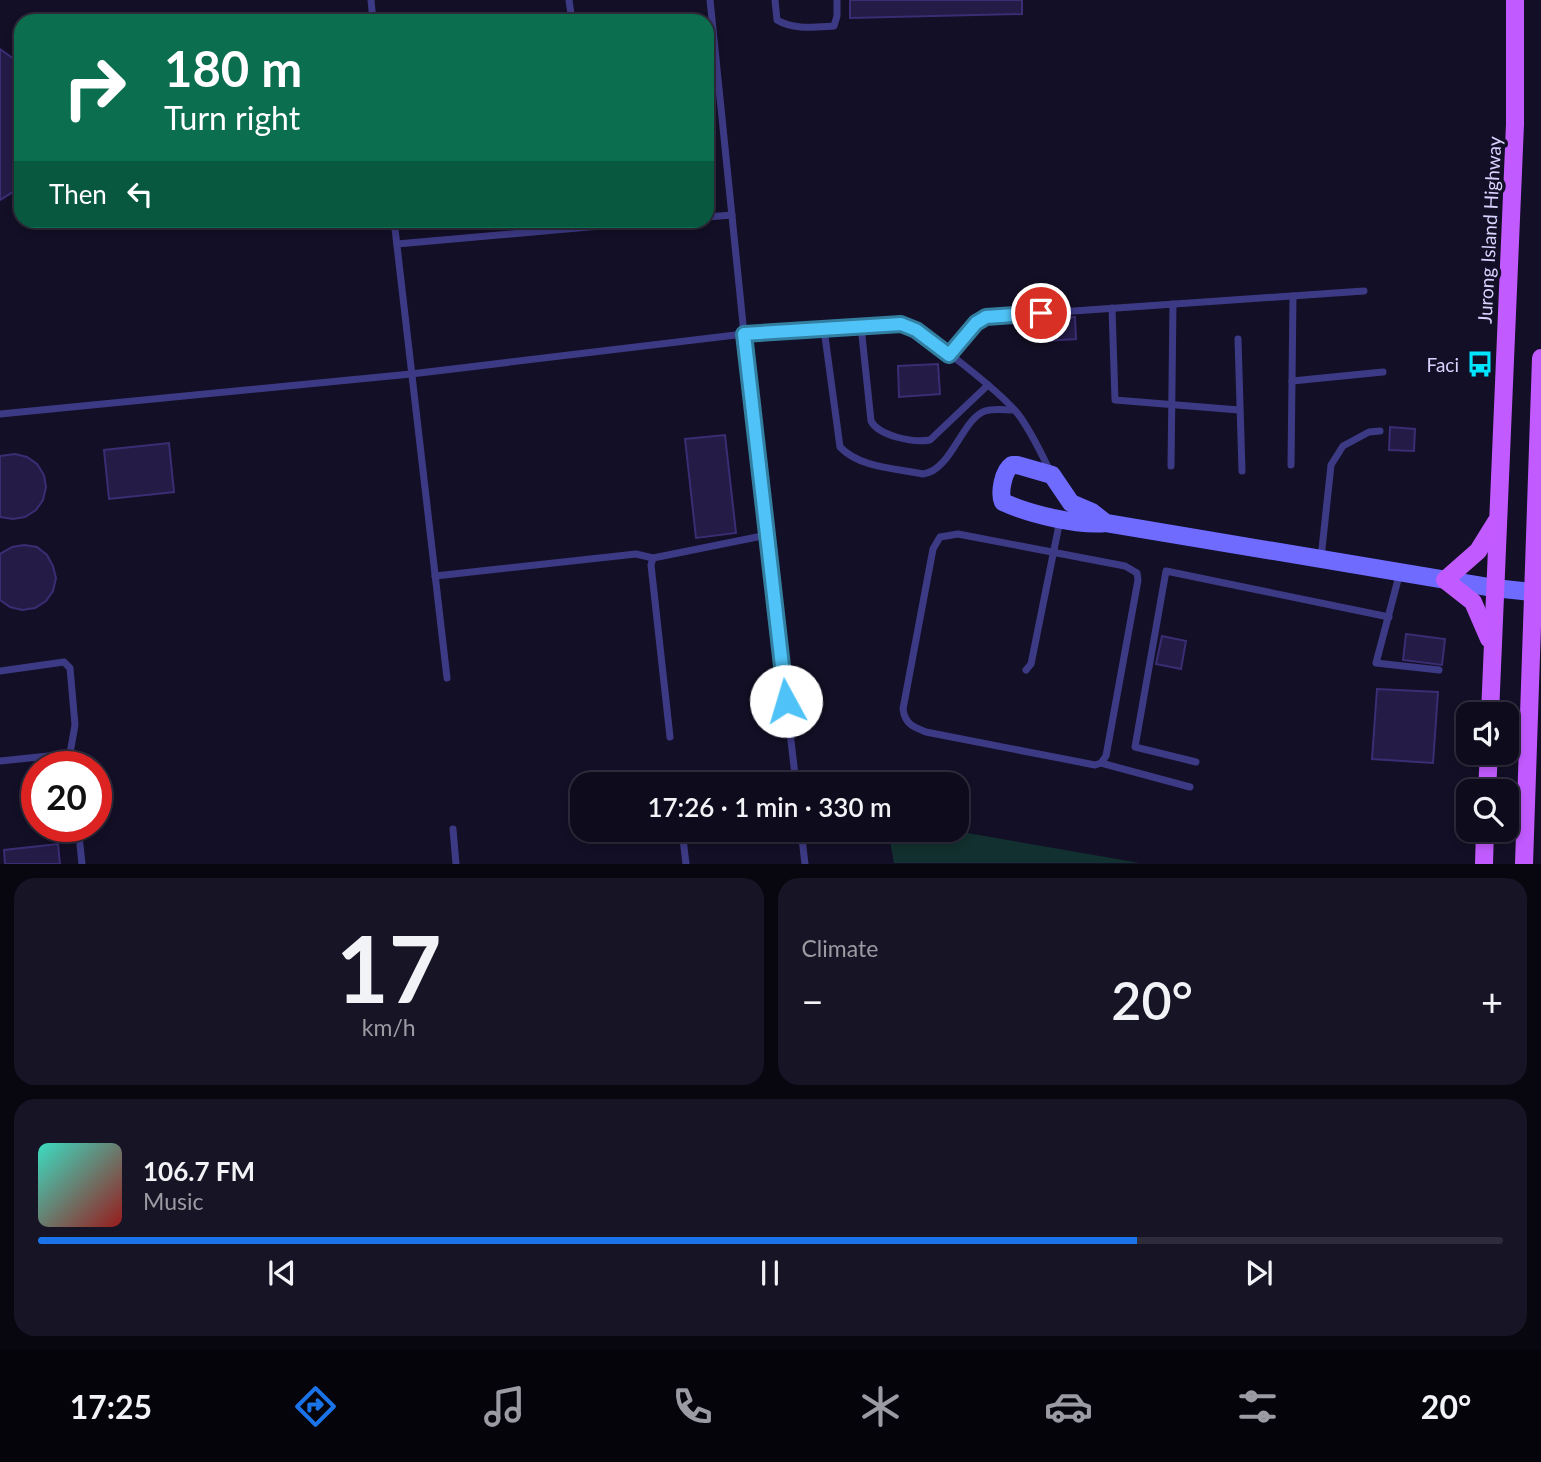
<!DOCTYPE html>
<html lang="en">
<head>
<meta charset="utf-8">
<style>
	body { margin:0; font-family:Lato,sans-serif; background:#171425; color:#f1f3f6; height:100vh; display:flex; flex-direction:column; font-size:26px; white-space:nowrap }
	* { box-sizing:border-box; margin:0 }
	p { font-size:23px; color:#9b9ba3 }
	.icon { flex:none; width:38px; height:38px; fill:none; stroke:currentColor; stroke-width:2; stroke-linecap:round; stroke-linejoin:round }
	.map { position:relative; height:864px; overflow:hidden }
	.panel { display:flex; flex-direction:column; gap:14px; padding:14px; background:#08060f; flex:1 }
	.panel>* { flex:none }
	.hud { position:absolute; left:14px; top:14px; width:700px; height:214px; border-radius:21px; box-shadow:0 4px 10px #0003,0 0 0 2px #2e2b3b; background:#0b6e4f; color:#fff; overflow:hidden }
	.buttons { position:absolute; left:1456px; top:702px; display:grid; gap:14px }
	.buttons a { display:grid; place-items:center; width:63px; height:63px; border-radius:14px; background:#0e0b1c; box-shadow:0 4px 10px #0003,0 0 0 2px #2e2b3b; font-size:35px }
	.speed { position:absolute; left:21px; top:751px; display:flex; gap:14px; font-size:35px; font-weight:700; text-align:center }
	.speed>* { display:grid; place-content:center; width:91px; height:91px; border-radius:50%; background:#0e0b1c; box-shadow:0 4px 10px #0003,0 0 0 2px #2e2b3b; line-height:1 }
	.speed .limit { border:10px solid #d22; background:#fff; color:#111 }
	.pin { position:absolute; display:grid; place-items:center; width:60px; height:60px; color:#fff; margin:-30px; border:4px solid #fff; border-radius:50%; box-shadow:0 2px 7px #0007 }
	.me { position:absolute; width:77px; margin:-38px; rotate:354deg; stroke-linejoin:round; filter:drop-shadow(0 0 5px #0008) }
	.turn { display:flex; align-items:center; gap:24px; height:147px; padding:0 35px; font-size:32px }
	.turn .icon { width:91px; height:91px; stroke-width:2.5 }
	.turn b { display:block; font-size:49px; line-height:60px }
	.then { display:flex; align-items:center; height:66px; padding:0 35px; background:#0003; gap:14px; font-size:26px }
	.big { font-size:52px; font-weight:600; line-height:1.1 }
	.panel .tile { flex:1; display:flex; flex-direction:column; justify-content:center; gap:10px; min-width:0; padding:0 24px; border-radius:21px; background:#171425 }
	.panel .dial { align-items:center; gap:0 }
	.dial b { font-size:91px; line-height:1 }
	.song { display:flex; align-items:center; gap:21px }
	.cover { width:84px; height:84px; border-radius:10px; background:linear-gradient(135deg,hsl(170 70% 55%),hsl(0 70% 35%)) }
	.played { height:7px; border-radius:4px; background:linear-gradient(90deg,#1a73e8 75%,#2e2b3b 75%) }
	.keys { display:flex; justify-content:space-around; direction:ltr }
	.heat { display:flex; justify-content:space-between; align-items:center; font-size:38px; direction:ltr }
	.panel .tiles { flex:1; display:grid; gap:14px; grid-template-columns:1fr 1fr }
	.tile:last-child { grid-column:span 2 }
	.trip { position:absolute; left:570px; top:772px; width:399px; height:70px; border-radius:21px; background:#0e0b1c; box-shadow:0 4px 10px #0003,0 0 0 2px #2e2b3b; font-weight:600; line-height:70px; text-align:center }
	.tab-bar { display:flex; height:112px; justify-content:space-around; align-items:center; background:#06040b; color:#9b9ba3 }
	.tab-bar .icon { width:49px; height:49px }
	.tab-bar .current { color:#1a73e8 }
	.tab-bar b { font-size:32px; color:#f1f3f6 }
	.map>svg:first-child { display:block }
	.green { fill:#12302f }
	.building { fill:#241b47; stroke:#3b2d73; stroke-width:2 }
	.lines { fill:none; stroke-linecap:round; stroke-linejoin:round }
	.lane { stroke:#3d3a85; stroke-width:7 }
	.secondary { stroke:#6f6bff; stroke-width:18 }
	.primary { stroke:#c25bff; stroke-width:18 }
	.route-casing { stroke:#337fa1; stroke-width:18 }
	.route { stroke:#4fc3f7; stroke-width:12 }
	.labels { text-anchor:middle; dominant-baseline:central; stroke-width:7; stroke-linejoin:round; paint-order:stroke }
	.street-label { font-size:19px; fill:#d9d4ff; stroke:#130f26 }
	.poi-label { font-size:19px; fill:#d9d4ff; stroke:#130f26; text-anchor:end }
</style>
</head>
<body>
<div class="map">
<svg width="1541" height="864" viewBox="0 0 1541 864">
	<rect width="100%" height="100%" fill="#130f26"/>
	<!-- green -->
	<path class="green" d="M888,830H950L1140,863H894Z"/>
	<!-- building -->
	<g class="building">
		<path d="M850,0H1022V14L850,18Z"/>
		<path d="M0,49L21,64V187L0,200Z"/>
		<path d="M1075,317L1076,339L1045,341L1044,319Z"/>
		<path d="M938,364L940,394L899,397L898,366Z"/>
		<path d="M1390,427L1415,429L1414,451L1389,450Z"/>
		<path d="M725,435L736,533L696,538L685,439Z"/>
		<path d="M169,443L174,492L109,499L104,450Z"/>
		<path d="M15,454L27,457L37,464L44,475L46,487L43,500L36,510L25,517L13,519L0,517V456Z"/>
		<path d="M24,545L37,547L47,555L53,566L56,578L53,591L46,601L35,608L22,610L10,607L0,600V554L12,547Z"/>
		<path d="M1406,634L1445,639L1442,665L1403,660Z"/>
		<path d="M1162,636L1186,641L1181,669L1156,664Z"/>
		<path d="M1377,689L1438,692L1433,763L1372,759Z"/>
		<path d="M58,844L60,864H5L4,850Z"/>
	</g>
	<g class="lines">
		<!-- lane -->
		<g class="lane">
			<path d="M371,0L373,21"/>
			<path d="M569,0L572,21"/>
			<path d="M710,0L744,334L796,784"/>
			<path d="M775,0L777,20C793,30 815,27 834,26L837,16V0"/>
			<path d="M707,217L732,215"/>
			<path d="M394,220L447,678"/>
			<path d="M397,244L668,220"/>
			<path d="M1112,308L1115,400L1239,410"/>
			<path d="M861,326L871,421C879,436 913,443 930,440L988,385"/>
			<path d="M824,329L840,447C860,468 895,468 923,474C951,471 962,419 985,411C994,408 1005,410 1014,410"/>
			<path d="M1238,339L1242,471"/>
			<path d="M949,355L976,323L986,317L1364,291"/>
			<path d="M1292,381L1383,372"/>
			<path d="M0,414L411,374L744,334L901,324C923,329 1002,394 1018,414C1031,431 1040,451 1050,471"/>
			<path d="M1291,465L1293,296"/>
			<path d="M1171,466L1173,304"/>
			<path d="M1321,558L1331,465L1343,446L1369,432L1380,431"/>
			<path d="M1400,572L1376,663L1439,670"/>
			<path d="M435,576L636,554L653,558"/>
			<path d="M1026,670L1031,664L1060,520"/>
			<path d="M0,671L64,662L70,668L75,725L69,759L71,766"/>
			<path d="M670,737L651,565L653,558L767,535"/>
			<path d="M0,761L58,755L69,759"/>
			<path d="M1196,762L1135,747L1166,571L1389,617"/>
			<path d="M1101,763L1106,756L1138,580L1137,573L1125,566L958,534L940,537L933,549L903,709C905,724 913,727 926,732L1095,765L1101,763L1190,787"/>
			<path d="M676,779L677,784"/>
			<path d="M78,826L82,864"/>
			<path d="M453,829L456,864"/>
			<path d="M682,830L686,864"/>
			<path d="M801,830L805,864"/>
		</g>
		<!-- secondary -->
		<path class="secondary" d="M1106,523L1092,512L1071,503L1052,475L1017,465H1012C1003,471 999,493 1003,502C1029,514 1078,526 1106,523L1494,588L1541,593"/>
		<!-- primary -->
		<g class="primary">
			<path d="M1489,639L1473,602L1445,580L1478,551L1496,522"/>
			<path d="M1490,714L1515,124V0"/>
			<path d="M1487,791L1489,752"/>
			<path d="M1484,864L1485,830"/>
			<path d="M1524,864L1541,358"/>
		</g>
	</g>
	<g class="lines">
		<!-- route casing -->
		<g class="route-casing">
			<path id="route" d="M786,701L744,334L901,324L916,330L949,355L976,323L986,317L1041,313"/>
		</g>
		<!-- route -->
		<use href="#route" class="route"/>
	</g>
	<!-- icons -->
	<defs>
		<g id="bus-bare" transform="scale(2.1)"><path d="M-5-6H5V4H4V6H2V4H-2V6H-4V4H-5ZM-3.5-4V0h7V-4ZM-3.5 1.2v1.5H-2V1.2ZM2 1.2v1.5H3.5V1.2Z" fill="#00e5ff" stroke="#130f26" stroke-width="2.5" paint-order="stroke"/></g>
	</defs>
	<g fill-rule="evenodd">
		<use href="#bus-bare" x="1480" y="364"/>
	</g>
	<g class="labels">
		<!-- street labels -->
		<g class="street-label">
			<text transform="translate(1489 230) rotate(-87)">Jurong Island Highway</text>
		</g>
		<!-- poi labels -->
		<g class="poi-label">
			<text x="1459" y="364">Faci</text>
		</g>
	</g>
</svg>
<div class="buttons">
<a><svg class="icon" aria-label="sound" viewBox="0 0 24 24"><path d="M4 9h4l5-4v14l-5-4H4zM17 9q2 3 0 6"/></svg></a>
<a><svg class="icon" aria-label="search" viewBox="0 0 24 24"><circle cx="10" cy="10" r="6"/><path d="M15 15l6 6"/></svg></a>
</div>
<div class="speed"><div class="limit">20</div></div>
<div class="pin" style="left:1041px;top:313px;background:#d93025"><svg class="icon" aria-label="arrive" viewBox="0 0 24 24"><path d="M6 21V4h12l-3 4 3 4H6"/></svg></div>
<svg class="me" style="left:786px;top:701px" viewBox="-20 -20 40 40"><circle r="19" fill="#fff"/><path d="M0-13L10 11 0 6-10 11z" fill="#4fc3f7"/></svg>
<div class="trip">17:26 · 1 min · 330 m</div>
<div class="hud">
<div class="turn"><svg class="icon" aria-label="right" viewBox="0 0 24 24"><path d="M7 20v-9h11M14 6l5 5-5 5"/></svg><div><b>180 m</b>Turn right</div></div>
<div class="then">Then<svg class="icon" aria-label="left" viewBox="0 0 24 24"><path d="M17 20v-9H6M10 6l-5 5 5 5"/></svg></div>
</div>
</div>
<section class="panel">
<div class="tiles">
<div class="tile dial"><b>17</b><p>km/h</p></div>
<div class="tile"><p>Climate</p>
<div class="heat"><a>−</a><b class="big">20°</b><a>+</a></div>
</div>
<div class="tile">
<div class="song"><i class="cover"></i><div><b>106.7 FM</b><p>Music</p></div></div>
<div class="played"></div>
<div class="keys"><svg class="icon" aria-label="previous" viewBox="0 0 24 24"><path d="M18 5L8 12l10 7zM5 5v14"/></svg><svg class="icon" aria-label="pause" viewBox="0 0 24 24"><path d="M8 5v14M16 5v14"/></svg><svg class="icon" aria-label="next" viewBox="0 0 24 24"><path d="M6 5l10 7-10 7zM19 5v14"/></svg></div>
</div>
</div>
</section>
<nav class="tab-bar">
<b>17:25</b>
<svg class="icon current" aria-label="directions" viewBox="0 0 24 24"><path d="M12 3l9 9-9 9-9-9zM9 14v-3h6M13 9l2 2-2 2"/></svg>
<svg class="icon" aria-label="music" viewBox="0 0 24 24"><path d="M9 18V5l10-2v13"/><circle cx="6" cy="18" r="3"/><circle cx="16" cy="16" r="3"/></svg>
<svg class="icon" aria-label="phone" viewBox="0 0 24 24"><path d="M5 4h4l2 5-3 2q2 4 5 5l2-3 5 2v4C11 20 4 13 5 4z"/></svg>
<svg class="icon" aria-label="climate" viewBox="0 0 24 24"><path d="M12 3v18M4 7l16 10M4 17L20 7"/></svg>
<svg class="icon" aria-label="car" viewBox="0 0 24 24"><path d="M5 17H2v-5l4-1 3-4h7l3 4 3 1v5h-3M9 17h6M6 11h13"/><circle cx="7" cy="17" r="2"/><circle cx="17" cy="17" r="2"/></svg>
<svg class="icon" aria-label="filters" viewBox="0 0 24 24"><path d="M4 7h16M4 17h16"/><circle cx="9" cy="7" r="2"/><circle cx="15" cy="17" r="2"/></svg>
<b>20°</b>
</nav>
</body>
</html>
